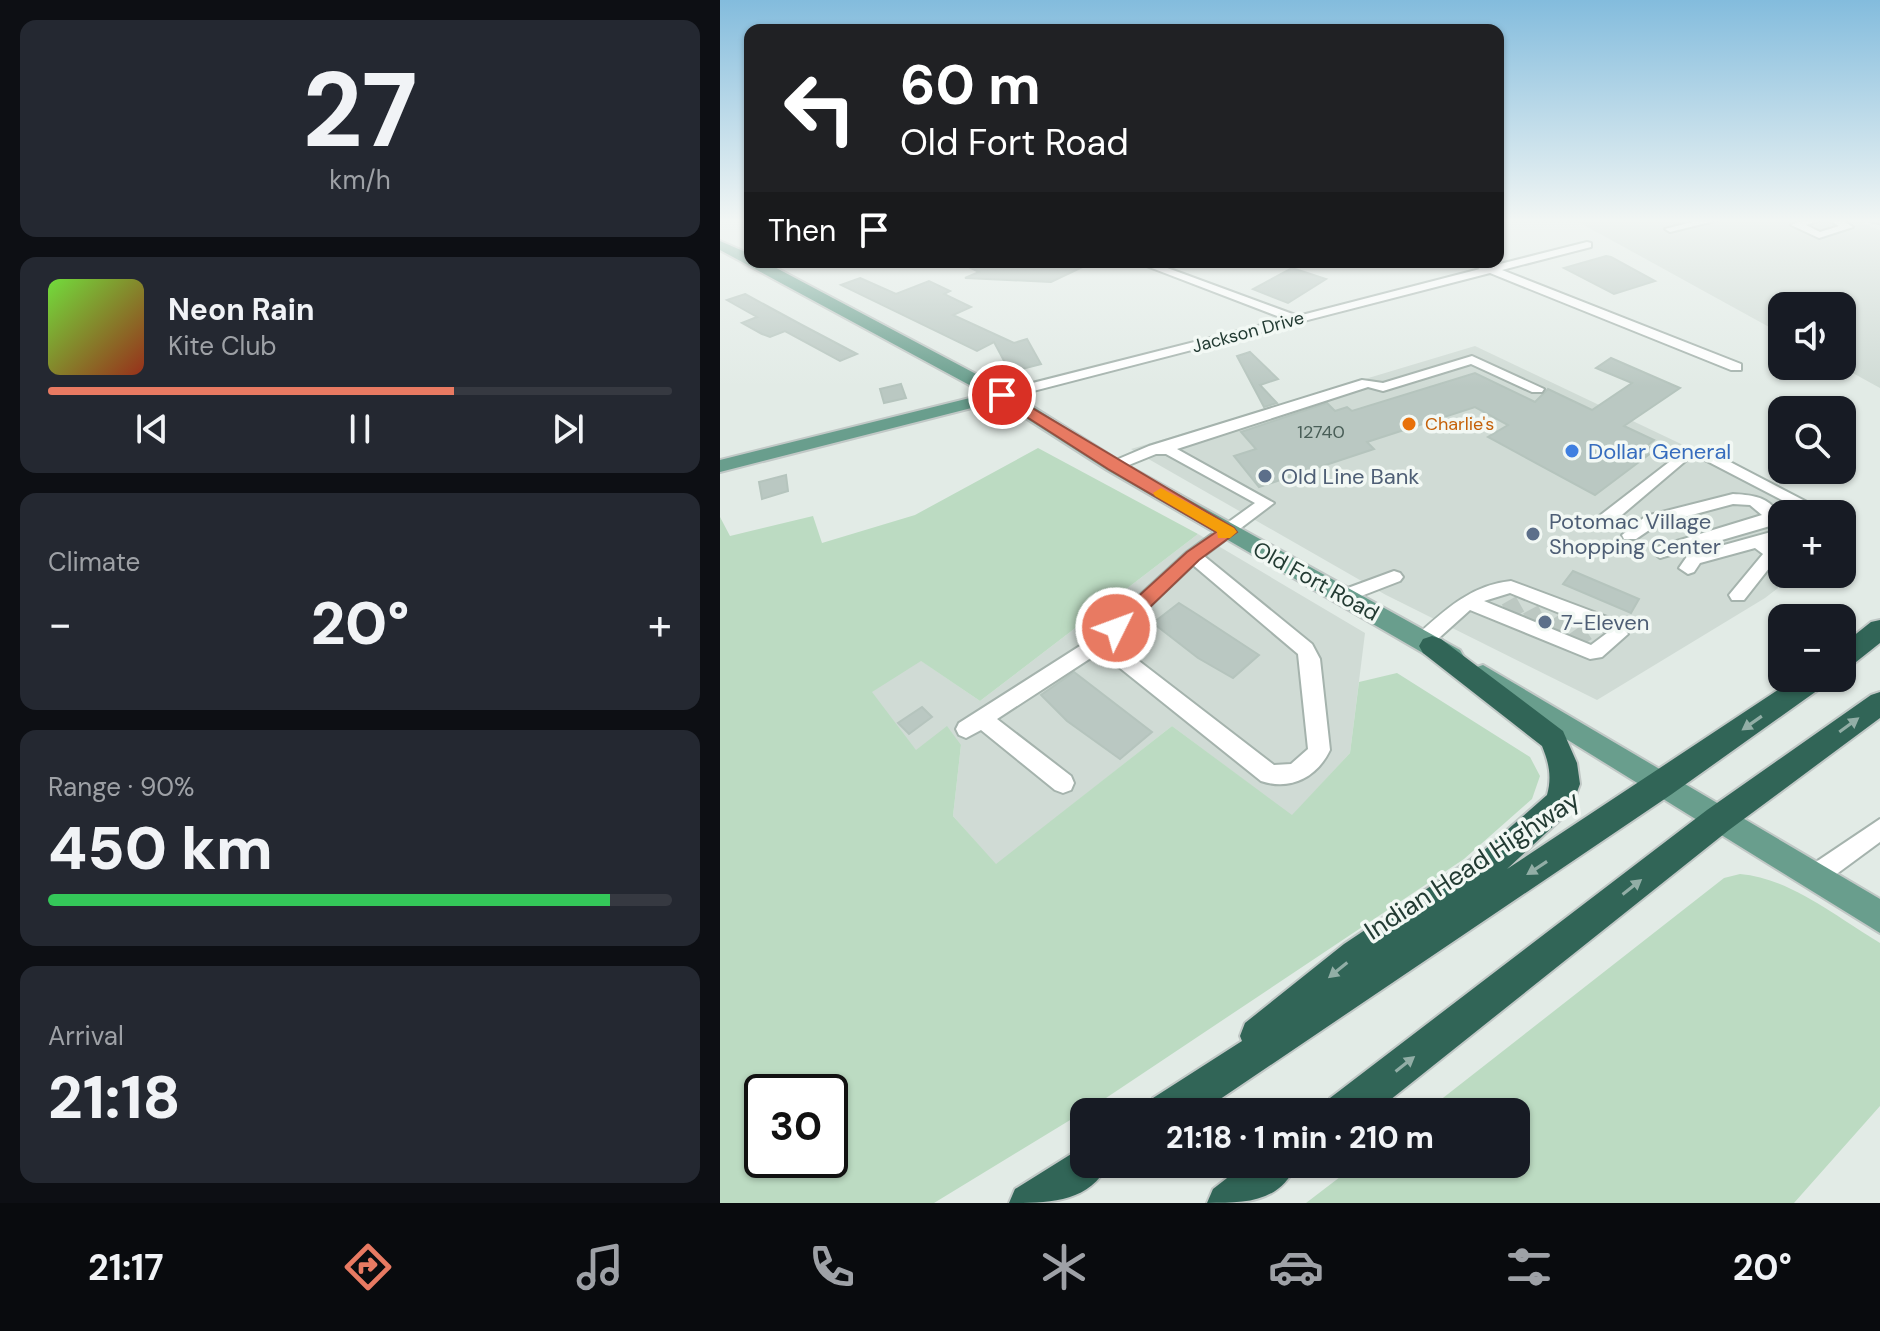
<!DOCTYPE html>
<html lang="en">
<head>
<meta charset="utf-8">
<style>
	body { margin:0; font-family:"DM Sans",sans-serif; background:#242831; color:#f1f3f6; height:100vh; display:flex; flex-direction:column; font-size:30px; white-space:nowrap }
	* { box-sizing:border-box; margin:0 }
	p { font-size:26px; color:#9ea1a6 }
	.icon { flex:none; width:44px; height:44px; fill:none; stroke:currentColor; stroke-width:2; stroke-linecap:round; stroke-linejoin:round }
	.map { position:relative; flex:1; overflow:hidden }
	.side { display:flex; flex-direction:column; gap:20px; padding:20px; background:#0d0f14; width:720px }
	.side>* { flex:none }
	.banner { position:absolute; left:24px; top:24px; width:760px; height:244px; border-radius:16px; box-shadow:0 2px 6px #0004; background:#202124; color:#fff; overflow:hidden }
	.controls { position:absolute; left:1048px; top:292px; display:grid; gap:16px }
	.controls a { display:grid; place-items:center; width:88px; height:88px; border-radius:16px; background:#171b24; box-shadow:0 2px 6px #0004; font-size:40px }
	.speed { position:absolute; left:24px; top:1074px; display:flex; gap:16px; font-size:40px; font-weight:700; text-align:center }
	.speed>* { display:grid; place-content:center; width:104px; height:104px; border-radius:50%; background:#171b24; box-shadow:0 2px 6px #0004; line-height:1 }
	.speed .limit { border:4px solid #111; border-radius:12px; background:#fff; color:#111 }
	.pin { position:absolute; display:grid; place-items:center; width:68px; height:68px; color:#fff; margin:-34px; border:4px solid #fff; border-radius:50%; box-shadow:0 2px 8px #0007 }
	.me { position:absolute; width:88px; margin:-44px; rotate:48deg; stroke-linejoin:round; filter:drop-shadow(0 0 6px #0008) }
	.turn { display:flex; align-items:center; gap:28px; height:168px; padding:0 24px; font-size:36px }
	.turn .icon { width:104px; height:104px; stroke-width:2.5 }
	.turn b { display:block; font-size:56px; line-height:68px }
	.then { display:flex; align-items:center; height:76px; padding:0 24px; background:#0003; gap:16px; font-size:30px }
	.big { font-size:60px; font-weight:800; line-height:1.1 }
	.side .tile { flex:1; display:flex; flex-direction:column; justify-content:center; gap:12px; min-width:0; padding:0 28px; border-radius:16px; background:#242831 }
	.side .dial { align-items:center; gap:0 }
	.dial b { font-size:104px; line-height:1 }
	.song { display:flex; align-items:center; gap:24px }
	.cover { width:96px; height:96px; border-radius:12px; background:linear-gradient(135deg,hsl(100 70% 55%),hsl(10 70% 35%)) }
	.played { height:8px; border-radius:4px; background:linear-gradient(90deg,#e87a62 65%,#363941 65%) }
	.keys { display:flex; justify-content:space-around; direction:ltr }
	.heat { display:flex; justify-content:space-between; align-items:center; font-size:44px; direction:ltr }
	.charge { height:12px; border-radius:6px; background:linear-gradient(90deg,#34c759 90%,#363941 0) }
	.trip { position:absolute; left:350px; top:1098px; width:460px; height:80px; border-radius:16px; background:#171b24; box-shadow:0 2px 6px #0004; font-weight:800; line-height:80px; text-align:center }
	.menu { display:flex; height:128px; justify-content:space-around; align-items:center; background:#090b0e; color:#9ea1a6 }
	.menu .icon { width:56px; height:56px }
	.menu .active { color:#e87a62 }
	.menu b { font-size:36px; color:#f1f3f6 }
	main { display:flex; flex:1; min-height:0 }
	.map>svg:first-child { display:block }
	.built { fill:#d0dbd5 }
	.green { fill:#bcdbc2; fill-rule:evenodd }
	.building { fill:#bac8c2; stroke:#b5c4bd; stroke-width:2 }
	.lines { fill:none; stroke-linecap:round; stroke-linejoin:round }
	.minor-tunnel { stroke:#bcc8c2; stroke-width:17; stroke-dasharray:17 9; stroke-linecap:butt }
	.minor-casing { stroke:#a5b3ad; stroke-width:4 }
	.major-casing { stroke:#c1c8c6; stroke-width:4 }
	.highway-casing { stroke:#c1c8c6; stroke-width:4 }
	.minor { fill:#fff; fill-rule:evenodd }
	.major { fill:#699e8d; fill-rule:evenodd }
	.highway { fill:#316557; fill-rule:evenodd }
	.oneway { fill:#92aea6 }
	.route { fill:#e87a62; stroke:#974f40; stroke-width:2 }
	.slow { fill:#f59e0b }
	.food-dot { fill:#e8710a; stroke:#f2f8f4; stroke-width:3 }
	.shop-dot { fill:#3f7fe0; stroke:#f2f8f4; stroke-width:3 }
	.service-dot { fill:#5c6f8a; stroke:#f2f8f4; stroke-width:3 }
	.labels { text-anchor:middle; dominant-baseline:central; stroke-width:7; stroke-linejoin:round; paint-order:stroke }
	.far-street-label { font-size:18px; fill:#233b33; stroke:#f2f8f4 }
	.far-food-label { font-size:18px; fill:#c56008; stroke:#f2f8f4; text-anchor:start }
	.number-label { font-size:18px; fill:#495e57 }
	.shop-label { font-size:22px; fill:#366cbe; stroke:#f2f8f4; text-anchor:start }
	.service-label { font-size:22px; fill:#4e5e75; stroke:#f2f8f4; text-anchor:start }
	.street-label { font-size:22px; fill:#233b33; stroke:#f2f8f4 }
	.near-street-label { font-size:26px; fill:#233b33; stroke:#f2f8f4 }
</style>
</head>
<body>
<main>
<section class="side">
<div class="tile dial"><b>27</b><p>km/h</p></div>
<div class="tile">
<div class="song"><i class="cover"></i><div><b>Neon Rain</b><p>Kite Club</p></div></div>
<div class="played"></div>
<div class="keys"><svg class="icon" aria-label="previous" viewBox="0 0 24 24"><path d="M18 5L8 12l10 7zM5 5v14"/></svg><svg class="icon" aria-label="pause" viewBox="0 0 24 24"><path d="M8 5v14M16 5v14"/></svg><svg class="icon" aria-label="next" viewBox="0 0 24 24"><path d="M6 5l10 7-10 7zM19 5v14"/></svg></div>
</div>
<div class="tile"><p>Climate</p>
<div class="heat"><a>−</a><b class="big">20°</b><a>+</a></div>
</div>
<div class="tile"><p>Range · 90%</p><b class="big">450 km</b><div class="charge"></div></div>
<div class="tile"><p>Arrival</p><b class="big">21:18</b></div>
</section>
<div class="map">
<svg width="1160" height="1203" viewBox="0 0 1160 1203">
	<rect width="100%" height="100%" fill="#e2ebe6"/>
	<!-- built -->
	<g class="built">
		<path d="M853,219H1133L1160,230V388L1120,366L1122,306H1062V334Z"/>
		<path d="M755,346L980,453L1084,514H1062V574H1076L1045,598L877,700L666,595L411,449Z"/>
		<path d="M478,534L645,633L630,753L572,816L452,726L276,865L233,816L241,745L196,751L151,692L200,660L260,701Z"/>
	</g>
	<!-- green -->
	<g class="green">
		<path d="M318,448L478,534L260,701L201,661L152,692L196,750L227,726L241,745L233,816L276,864L452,726L572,815L630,753L639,682L677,673L810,757L820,776L812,799L744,859L383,1100L214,1203H0V517L10,536L93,516L102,543L195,515ZM42,1092H110V1160H42Z"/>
		<path d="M1020,874C1070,878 1118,918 1160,943V1106L1074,1203H586L637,1164H796V1112H705L1004,878Z"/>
	</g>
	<!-- building -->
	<g class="building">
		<path d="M886,256L891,257L935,281L894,294L844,268Z"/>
		<path d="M239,262H373L331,282L245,278L259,272Z"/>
		<path d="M572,268L606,279L568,303L533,289Z"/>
		<path d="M140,278L176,294L209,281L230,291L224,294L251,307L233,315L294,343L307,339L321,364L290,372L274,342L257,351L121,285Z"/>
		<path d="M25,294L82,325L137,354L120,361L65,331L50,337L42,334L22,323L37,317L7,300Z"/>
		<path d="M530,352L558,379L540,385L557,403L544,407L517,356Z"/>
		<path d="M891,358L960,388L904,426L934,440L927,446L935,450L875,495L768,437L788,425L755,407L647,442L654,449L539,487L514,456L536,449L521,432L607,403L615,411L627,407L632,411L755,373L815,402L828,389L872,410L912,383L876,368Z"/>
		<path d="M181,384L186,398L164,403L160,389Z"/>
		<path d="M66,475L68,491L42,499L39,482Z"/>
		<path d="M853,571L919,599L911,613L843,584Z"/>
		<path d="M459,603L478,615L539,655L513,678L478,658L433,623Z"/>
		<path d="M354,672L432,732L400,759L347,721L321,695Z"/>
		<path d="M202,707L212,717L189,734L178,723Z"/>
	</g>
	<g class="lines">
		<!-- minor-tunnel -->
		<g class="minor-tunnel">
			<path d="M786,612L800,604"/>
			<path d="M807,621L822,613"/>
			<path d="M830,631L844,622"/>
			<path d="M854,641L867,632"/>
		</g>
		<!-- minor casing -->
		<g class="minor-casing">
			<g id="minor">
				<path d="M983,219H1002L950,232L945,229Z"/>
				<path d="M1087,219H1103L1086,225L1100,232L1119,226L1107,219H1120L1133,227L1099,238L1071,225Z"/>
				<path d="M1149,219H1160V223L1150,221Z"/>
				<path d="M867,242L871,243V247L782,270L1021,364V370H1011L770,273L282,399L275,395L277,392L565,319L416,262H431L578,316L760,269L747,262H762L772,266Z"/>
				<path d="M752,356L824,389L822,392H812L751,364L663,391L648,387L457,449L554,503L484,556L592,644L600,659L610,750C597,777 571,791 541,781L380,652L277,719L351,776L354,783L351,790L343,793L335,790L261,730L246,738L239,735L236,729L239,723L374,637L467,552L535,503L446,454H436L394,471L389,469V463L429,446L642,380L663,383ZM473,565L578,654L588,749L571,764L554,765L393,641Z"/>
				<path d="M966,449L991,452L1110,514H1089L983,459L969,458L890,525H878L876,521L878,517Z"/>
				<path d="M1013,494C1032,495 1054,497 1059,519L1050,526L940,558L932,552L934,548L1042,515L1030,505L1013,504L938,524L916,539H904L902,535L926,516Z"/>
				<path d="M1062,529V541L1052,543L1061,553L1024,600H1012L1009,595L1043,554L1035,548L980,563L974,572L968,574L959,568L968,555Z"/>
				<path d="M674,571L680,573L683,577L680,581L623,603L614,597L617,592Z"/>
				<path d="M791,581L898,621L908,634L882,657L870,659L750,610L710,646H696L694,641L696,636C725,610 751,585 791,581ZM790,593L884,631L887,633L871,645L764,601Z"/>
				<path d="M1160,819V842L1103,884L1095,887L1087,884L1083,876L1087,868Z"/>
			</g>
		</g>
		<!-- major casing -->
		<g class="major-casing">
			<g id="major">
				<path d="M0,241L30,254V262H45L288,391L401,462L740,650L744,657L740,664L731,667L722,664L387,470L279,401L0,472V460L266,394L0,250Z"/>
				<path d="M763,665L1160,899V933L754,682L750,675L754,668Z"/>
			</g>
		</g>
		<!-- highway casing -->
		<g class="highway-casing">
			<g id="highway">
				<path d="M1160,620V643L1131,666L1122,669V645L1151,622Z"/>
				<path d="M712,636L721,639L843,731L857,763L860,784L850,811L787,869L1076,678H1109L1105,685L952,794L481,1112H428L433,1098L522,1041L520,1036L525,1023L624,944L762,852L827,795C832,777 829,763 822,746L703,653L699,646L703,639Z"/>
				<path d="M1160,692V718L1009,830L655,1112H605L610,1098L987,810L1151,695Z"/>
				<path d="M364,1146V1164H388C370,1203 327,1203 289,1203L295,1189Z"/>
				<path d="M525,1164H577C559,1203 526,1203 487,1203L493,1189Z"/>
			</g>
		</g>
		<!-- minor -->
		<use href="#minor" class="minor"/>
		<!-- major -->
		<use href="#major" class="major"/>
		<!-- highway -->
		<use href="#highway" class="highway"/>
	</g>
	<!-- one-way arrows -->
	<defs><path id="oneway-solid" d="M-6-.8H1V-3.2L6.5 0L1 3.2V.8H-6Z" transform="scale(2)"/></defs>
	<g class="oneway">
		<use href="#oneway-solid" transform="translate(1032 723) rotate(145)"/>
		<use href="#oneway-solid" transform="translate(1129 725) rotate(-36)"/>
		<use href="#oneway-solid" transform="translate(817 868) rotate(147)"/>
		<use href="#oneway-solid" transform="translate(912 887) rotate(-38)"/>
		<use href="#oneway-solid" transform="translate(618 970) rotate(141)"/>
		<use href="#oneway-solid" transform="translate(685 1064) rotate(-38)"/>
	</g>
	<!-- sky -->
	<linearGradient id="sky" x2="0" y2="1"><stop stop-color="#83bcdd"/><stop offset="0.57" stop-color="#f2f6f4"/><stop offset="1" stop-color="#f2f6f4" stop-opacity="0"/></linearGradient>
	<rect width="1160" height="387" fill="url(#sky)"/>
	<!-- route -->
	<path class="route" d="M282,390L514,528L517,532L479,560L403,633H389L387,628L389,623L467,552L496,532L388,469L277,398L275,395Z"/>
	<!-- slow -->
	<path class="slow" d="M441,488L514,528L517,532L510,538H498L497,532L435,496L433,493Z"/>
	<!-- markers -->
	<circle class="food-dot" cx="689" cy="424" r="8"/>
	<circle class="shop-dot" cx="852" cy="451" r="8"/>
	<g class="service-dot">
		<circle cx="545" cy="476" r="8"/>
		<circle cx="813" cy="534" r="8"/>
		<circle cx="825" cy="622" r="8"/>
	</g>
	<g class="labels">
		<!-- far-street labels -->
		<g class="far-street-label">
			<text transform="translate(528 332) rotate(-15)">Jackson Drive</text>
		</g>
		<!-- far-food labels -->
		<g class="far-food-label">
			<text x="705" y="424">Charlie's</text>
		</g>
		<!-- number labels -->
		<g class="number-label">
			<text x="601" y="432">12740</text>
		</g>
		<!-- shop labels -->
		<g class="shop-label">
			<text x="868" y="451">Dollar General</text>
		</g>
		<!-- service labels -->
		<g class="service-label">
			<text x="561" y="476">Old Line Bank</text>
			<text x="829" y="521">Potomac Village<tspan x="829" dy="25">Shopping Center</tspan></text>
			<text x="841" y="622">7-Eleven</text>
		</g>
		<!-- street labels -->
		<g class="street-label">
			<text transform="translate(596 581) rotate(29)">Old Fort Road</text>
		</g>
		<!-- near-street labels -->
		<g class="near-street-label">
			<text transform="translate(752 865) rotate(-33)">Indian Head Highway</text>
		</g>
	</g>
</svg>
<div class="controls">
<a><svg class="icon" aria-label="sound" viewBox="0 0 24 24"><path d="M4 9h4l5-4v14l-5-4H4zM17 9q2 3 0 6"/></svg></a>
<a><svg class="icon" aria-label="search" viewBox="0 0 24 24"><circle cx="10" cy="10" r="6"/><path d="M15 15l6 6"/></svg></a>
<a>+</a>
<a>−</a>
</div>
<div class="speed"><div class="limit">30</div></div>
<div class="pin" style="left:282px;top:395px;background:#d93025"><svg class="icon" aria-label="arrive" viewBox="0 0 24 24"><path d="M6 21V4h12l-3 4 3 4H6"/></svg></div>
<svg class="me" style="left:396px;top:628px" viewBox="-20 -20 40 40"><circle r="17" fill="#e87a62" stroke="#fff" stroke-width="3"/><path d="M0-11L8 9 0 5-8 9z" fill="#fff"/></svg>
<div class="trip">21:18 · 1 min · 210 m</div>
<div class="banner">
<div class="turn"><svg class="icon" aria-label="left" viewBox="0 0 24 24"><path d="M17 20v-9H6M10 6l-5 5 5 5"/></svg><div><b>60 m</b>Old Fort Road</div></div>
<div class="then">Then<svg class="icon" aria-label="arrive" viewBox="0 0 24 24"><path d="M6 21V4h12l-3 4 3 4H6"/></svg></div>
</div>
</div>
</main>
<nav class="menu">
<b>21:17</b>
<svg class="icon active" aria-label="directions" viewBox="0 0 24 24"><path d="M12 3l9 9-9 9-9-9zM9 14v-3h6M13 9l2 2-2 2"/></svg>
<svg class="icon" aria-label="music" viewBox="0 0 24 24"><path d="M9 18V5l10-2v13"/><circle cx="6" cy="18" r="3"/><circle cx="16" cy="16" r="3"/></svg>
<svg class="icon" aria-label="phone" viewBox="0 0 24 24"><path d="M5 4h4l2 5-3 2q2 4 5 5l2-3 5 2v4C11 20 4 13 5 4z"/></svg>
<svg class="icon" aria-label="climate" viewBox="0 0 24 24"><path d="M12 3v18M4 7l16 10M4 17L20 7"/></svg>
<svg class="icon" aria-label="car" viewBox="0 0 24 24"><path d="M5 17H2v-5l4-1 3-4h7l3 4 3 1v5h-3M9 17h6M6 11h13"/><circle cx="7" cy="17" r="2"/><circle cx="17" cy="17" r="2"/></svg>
<svg class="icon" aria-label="filters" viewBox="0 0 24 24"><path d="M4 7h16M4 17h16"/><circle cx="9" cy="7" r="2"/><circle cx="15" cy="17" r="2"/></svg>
<b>20°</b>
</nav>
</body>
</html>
